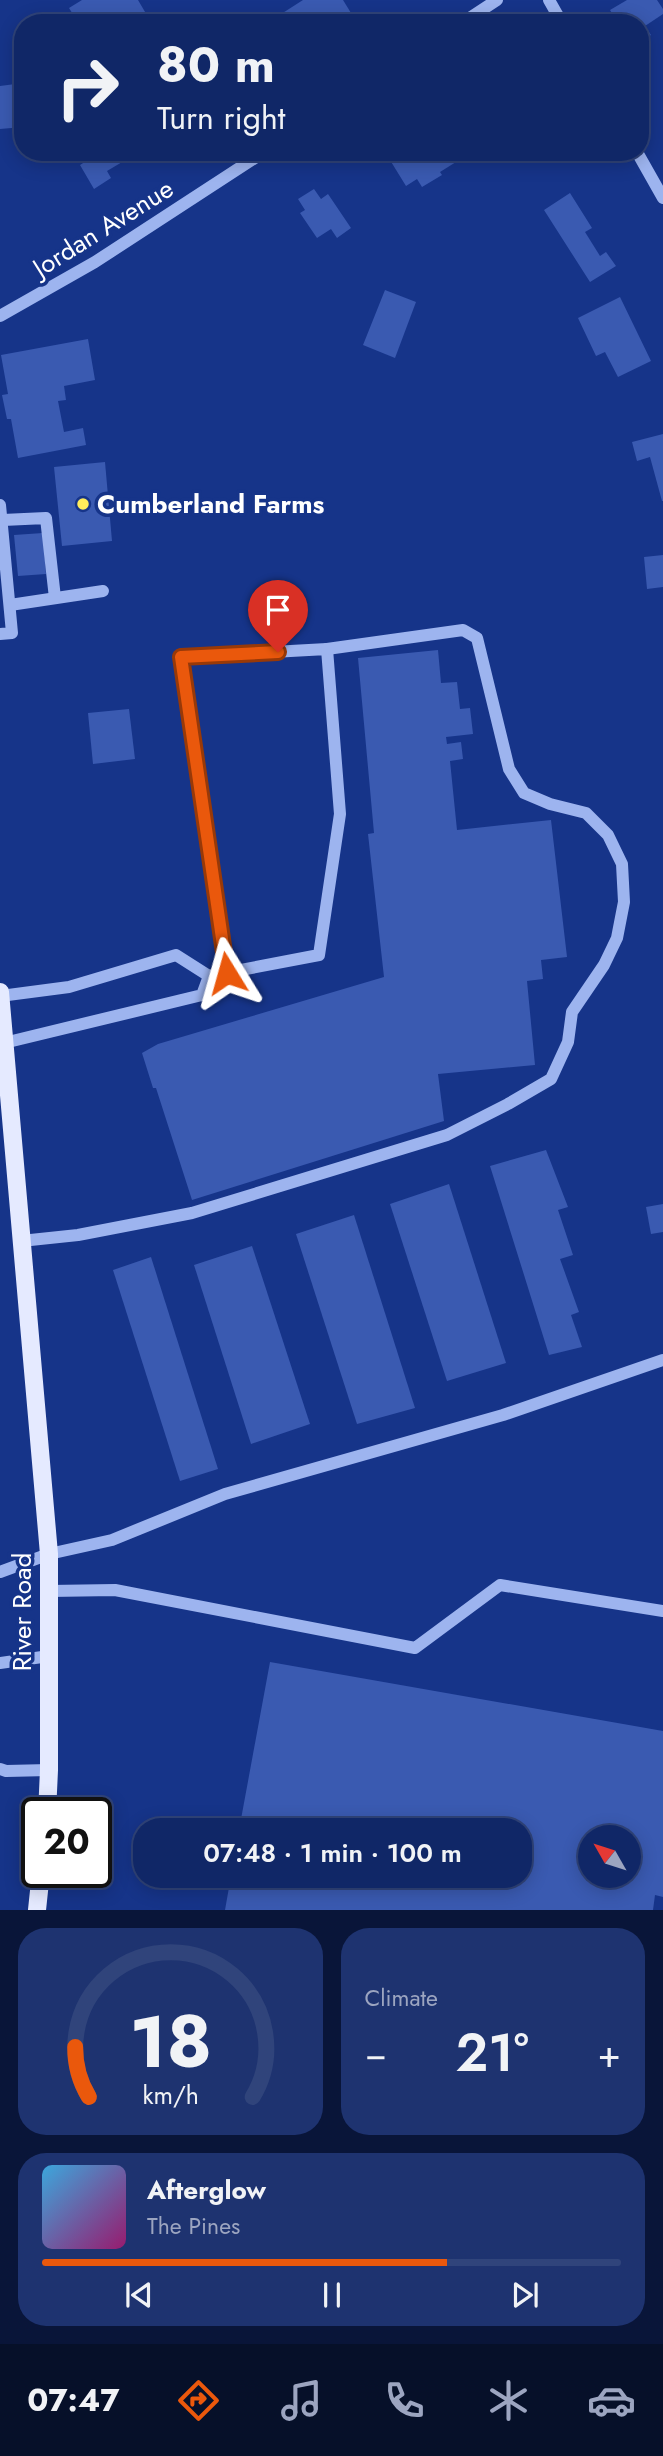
<!DOCTYPE html>
<html lang="en">
<head>
<meta charset="utf-8">
<style>
	body { margin:0; font-family:Jost,sans-serif; background:#1e3370; color:#f1f3f6; height:100vh; display:flex; flex-direction:column; font-size:26px; white-space:nowrap }
	* { box-sizing:border-box; margin:0 }
	p { font-size:23px; color:#9ca5c0 }
	.icon { flex:none; width:38px; height:38px; fill:none; stroke:currentColor; stroke-width:2; stroke-linecap:round; stroke-linejoin:round }
	.map { position:relative; height:1910px; overflow:hidden }
	.side { display:flex; flex-direction:column; gap:18px; padding:18px; background:#091539; flex:1 }
	.side>* { flex:none }
	.top-card { position:absolute; left:14px; top:14px; width:635px; height:147px; border-radius:28px; box-shadow:0 4px 18px #0003,0 0 0 2px #30447b; background:#102767; color:#f1f3f6; overflow:hidden }
	.needle { width:46px; rotate:309deg }
	.fabs { position:absolute; left:578px; top:1825px; display:grid; gap:14px }
	.fabs a { display:grid; place-items:center; width:63px; height:63px; border-radius:50%; background:#102767; box-shadow:0 4px 18px #0003,0 0 0 2px #30447b; font-size:35px }
	.speed { position:absolute; left:21px; top:1797px; display:flex; gap:14px; font-size:35px; font-weight:700; text-align:center }
	.speed>* { display:grid; place-content:center; width:91px; height:91px; border-radius:50%; background:#102767; box-shadow:0 4px 18px #0003,0 0 0 2px #30447b; line-height:1 }
	.speed .limit { border:4px solid #111; border-radius:10px; background:#fff; color:#111 }
	.pin { position:absolute; display:grid; place-items:center; width:60px; height:60px; color:#fff; margin:-72px -30px; border-radius:50% 50% 50% 0; rotate:-45deg; box-shadow:0 0 7px #0007 }
	.pin .icon { rotate:45deg }
	.me { position:absolute; width:77px; margin:-38px; rotate:352deg; stroke-linejoin:round; filter:drop-shadow(0 0 5px #0008) }
	.turn { display:flex; align-items:center; gap:24px; height:147px; padding:0 28px; font-size:32px }
	.turn .icon { width:91px; height:91px; stroke-width:2.5 }
	.turn b { display:block; font-size:49px; line-height:60px }
	.big { font-size:52px; font-weight:600; line-height:1.1 }
	.side .tile { flex:1; display:flex; flex-direction:column; justify-content:center; gap:10px; min-width:0; padding:0 24px; border-radius:28px; background:#1e3370 }
	.side .dial { align-items:center; gap:0 }
	.dial svg { height:182px; overflow:visible; fill:none; stroke:#30447b; stroke-width:7; stroke-linecap:round; text-anchor:middle }
	.dial text { fill:#f1f3f6; stroke:none }
	.song { display:flex; align-items:center; gap:21px }
	.cover { width:84px; height:84px; border-radius:10px; background:linear-gradient(135deg,hsl(200 70% 55%),hsl(320 70% 35%)) }
	.played { height:7px; border-radius:4px; background:linear-gradient(90deg,#ea580c 70%,#30447b 70%) }
	.keys { display:flex; justify-content:space-around; direction:ltr }
	.heat { display:flex; justify-content:space-between; align-items:center; font-size:38px; direction:ltr }
	.side .tiles { flex:1; display:grid; gap:18px; grid-template-columns:1fr 1fr }
	.tile:last-child { grid-column:span 2 }
	.trip { position:absolute; left:133px; top:1818px; width:399px; height:70px; border-radius:28px; background:#102767; box-shadow:0 4px 18px #0003,0 0 0 2px #30447b; font-weight:600; line-height:70px; text-align:center }
	.dock { display:flex; height:112px; justify-content:space-around; align-items:center; background:#061029; color:#9ca5c0 }
	.dock .icon { width:49px; height:49px }
	.dock .selected { color:#ea580c }
	.dock b { font-size:32px; color:#f1f3f6 }
	.map>svg:first-child { display:block }
	.building { fill:#3a5ab1; fill-rule:evenodd }
	.lines { fill:none; stroke-linecap:round; stroke-linejoin:round }
	.minor { stroke:#9db4ef; stroke-width:12 }
	.major { stroke:#e5eaff; stroke-width:18 }
	.route-casing { stroke:#983908; stroke-width:18 }
	.route { stroke:#ea580c; stroke-width:12 }
	.poi-dot { fill:#ffec5b; stroke:#163489; stroke-width:2.5 }
	.labels { text-anchor:middle; dominant-baseline:central; stroke-width:7; stroke-linejoin:round; paint-order:stroke }
	.street-label { font-size:26px; fill:#fff; stroke:#163489 }
	.poi-label { font-size:26px; font-weight:bold; fill:#fff; stroke:#163489; text-anchor:start }
</style>
</head>
<body>
<div class="map">
<svg width="663" height="1910" viewBox="0 0 663 1910">
	<rect width="100%" height="100%" fill="#163489"/>
	<!-- building -->
	<g class="building">
		<path d="M82,0H138L148,17L138,23H120L117,18L109,23H64L74,16L69,8Z"/>
		<path d="M303,0H343L351,13L335,23H267Z"/>
		<path d="M627,0H657L663,9V14L645,26L651,35L640,42V23H618L610,10Z"/>
		<path d="M23,83V127L0,129V86Z"/>
		<path d="M92,152H139L107,171L111,178L94,189L80,165L94,156Z"/>
		<path d="M385,152H472L440,172L442,175L422,187L417,179L406,186Z"/>
		<path d="M314,189L321,199L328,194L351,228L337,238L331,229L317,238L300,213L305,210L298,199Z"/>
		<path d="M570,193L592,228L585,232L600,256L606,252L616,266L590,282L544,210Z"/>
		<path d="M385,290L416,302L395,358L363,345Z"/>
		<path d="M620,297L651,361L618,377L605,352L596,356L578,318Z"/>
		<path d="M88,339L95,380L64,386L66,400L58,401L64,432L83,428L86,445L18,458L11,419H7L2,395L8,394L1,355Z"/>
		<path d="M663,434V501H662L650,457L637,461L632,442Z"/>
		<path d="M105,462L112,541L62,546L54,467Z"/>
		<path d="M43,533L46,574L18,576L14,535Z"/>
		<path d="M663,555V587L647,589L644,557Z"/>
		<path d="M438,650L441,683L457,682L460,709L470,708L473,734L446,737L447,744L461,742L463,759L450,761L457,830L551,820L567,957L541,960L543,979L527,981L535,1065L438,1074L444,1121L192,1200L156,1088H153L142,1053L158,1044L384,977L368,834L374,833L358,658Z"/>
		<path d="M129,709L135,759L93,764L88,713Z"/>
		<path d="M546,1150L568,1207L558,1210L573,1255L560,1259L579,1312L571,1315L582,1347L549,1355L490,1166Z"/>
		<path d="M449,1184L506,1363L447,1381L390,1204Z"/>
		<path d="M663,1204V1232L651,1234L646,1207Z"/>
		<path d="M354,1215L415,1408L357,1424L296,1234Z"/>
		<path d="M252,1246L310,1424L251,1444L194,1265Z"/>
		<path d="M151,1257L218,1469L180,1481L113,1270Z"/>
		<path d="M270,1662L663,1731V1897L655,1895L653,1910H225L231,1876H520V1830H239ZM590,1838H628V1876H590Z"/>
	</g>
	<g class="lines">
		<!-- minor -->
		<g class="minor">
			<path d="M549,0L562,23"/>
			<path d="M462,23L497,0"/>
			<path d="M637,152L663,198"/>
			<path d="M0,316L95,262L264,152"/>
			<path d="M0,505L12,633L0,634"/>
			<path d="M3,520L46,518L55,598"/>
			<path d="M10,605L103,591"/>
			<path d="M209,976L319,955L340,814L327,649L181,657L227,973"/>
			<path d="M0,996L69,987L176,955L209,976L202,995L4,1043"/>
			<path d="M21,1241L78,1235L192,1213L447,1135L508,1104L551,1079L568,1042L572,1012L604,965L617,938L624,902L622,864L608,835L586,813L550,804L524,793L509,769L477,638L463,630L327,649"/>
			<path d="M0,1572L49,1554L112,1540L225,1494L503,1415L663,1360"/>
			<path d="M49,1591L115,1590L415,1648L500,1585L663,1611"/>
			<path d="M0,1663L49,1656"/>
			<path d="M0,1769L6,1771L49,1770"/>
		</g>
		<!-- major -->
		<g class="major">
			<path d="M0,992L49,1554V1770L47,1813"/>
			<path d="M37,1910L41,1872"/>
		</g>
	</g>
	<g class="lines">
		<!-- route casing -->
		<g class="route-casing">
			<path id="route" d="M227,973L181,657L278,652"/>
		</g>
		<!-- route -->
		<use href="#route" class="route"/>
	</g>
	<!-- markers -->
	<circle class="poi-dot" cx="83" cy="504" r="7"/>
	<g class="labels">
		<!-- street labels -->
		<g class="street-label">
			<text transform="translate(103 228) rotate(-32)">Jordan Avenue</text>
			<text transform="translate(22 1612) rotate(-90)">River Road</text>
		</g>
		<!-- poi labels -->
		<g class="poi-label">
			<text x="97" y="504">Cumberland Farms</text>
		</g>
	</g>
</svg>
<div class="fabs">
<a><svg class="needle" viewBox="-14 -14 28 28"><path d="M0-13l5 13h-10z" fill="#e53935"/><path d="M0 13l5-13h-10z" fill="#9ca5c0"/></svg></a>
</div>
<div class="speed"><div class="limit">20</div></div>
<div class="pin" style="left:278px;top:652px;background:#d93025"><svg class="icon" aria-label="arrive" viewBox="0 0 24 24"><path d="M6 21V4h12l-3 4 3 4H6"/></svg></div>
<svg class="me" style="left:227px;top:973px" viewBox="-20 -20 40 40"><path d="M0-17L14 15 0 8-14 15z" fill="#ea580c" stroke="#fff" stroke-width="4"/></svg>
<div class="trip">07:48 · 1 min · 100 m</div>
<div class="top-card">
<div class="turn"><svg class="icon" aria-label="right" viewBox="0 0 24 24"><path d="M7 20v-9h11M14 6l5 5-5 5"/></svg><div><b>80 m</b>Turn right</div></div>
</div>
</div>
<section class="side">
<div class="tiles">
<div class="tile dial"><svg viewBox="0 0 100 80">
<path d="M14 69A42 42 0 1 1 86 69"/>
<path d="M14 69A42 42 0 0 1 8 47" stroke="#ea580c"/>
<text x="50" y="56" font-size="32" font-weight="700">18</text>
<text x="50" y="72" font-size="11">km/h</text>
</svg></div>
<div class="tile"><p>Climate</p>
<div class="heat"><a>−</a><b class="big">21°</b><a>+</a></div>
</div>
<div class="tile">
<div class="song"><i class="cover"></i><div><b>Afterglow</b><p>The Pines</p></div></div>
<div class="played"></div>
<div class="keys"><svg class="icon" aria-label="previous" viewBox="0 0 24 24"><path d="M18 5L8 12l10 7zM5 5v14"/></svg><svg class="icon" aria-label="pause" viewBox="0 0 24 24"><path d="M8 5v14M16 5v14"/></svg><svg class="icon" aria-label="next" viewBox="0 0 24 24"><path d="M6 5l10 7-10 7zM19 5v14"/></svg></div>
</div>
</div>
</section>
<nav class="dock">
<b>07:47</b>
<svg class="icon selected" aria-label="directions" viewBox="0 0 24 24"><path d="M12 3l9 9-9 9-9-9zM9 14v-3h6M13 9l2 2-2 2"/></svg>
<svg class="icon" aria-label="music" viewBox="0 0 24 24"><path d="M9 18V5l10-2v13"/><circle cx="6" cy="18" r="3"/><circle cx="16" cy="16" r="3"/></svg>
<svg class="icon" aria-label="phone" viewBox="0 0 24 24"><path d="M5 4h4l2 5-3 2q2 4 5 5l2-3 5 2v4C11 20 4 13 5 4z"/></svg>
<svg class="icon" aria-label="climate" viewBox="0 0 24 24"><path d="M12 3v18M4 7l16 10M4 17L20 7"/></svg>
<svg class="icon" aria-label="car" viewBox="0 0 24 24"><path d="M5 17H2v-5l4-1 3-4h7l3 4 3 1v5h-3M9 17h6M6 11h13"/><circle cx="7" cy="17" r="2"/><circle cx="17" cy="17" r="2"/></svg>
</nav>
</body>
</html>
